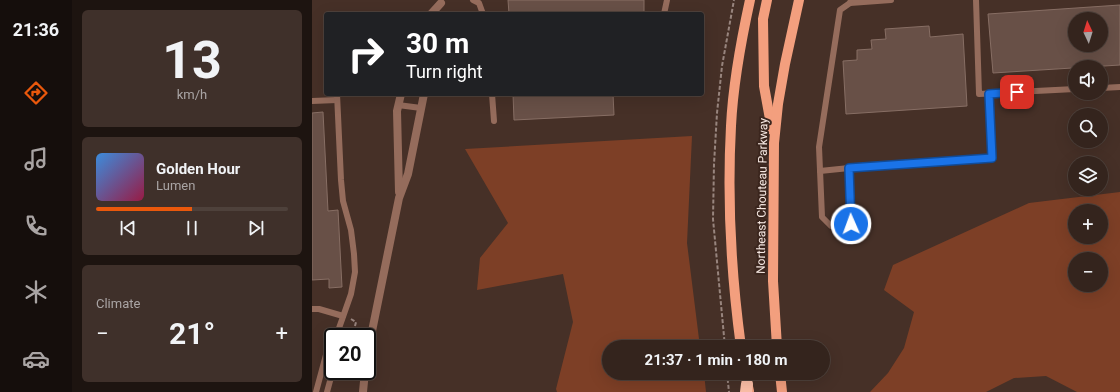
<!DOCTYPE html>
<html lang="en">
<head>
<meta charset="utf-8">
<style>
	body { margin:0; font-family:Roboto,sans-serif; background:#3f302a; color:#f1f3f6; height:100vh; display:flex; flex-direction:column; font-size:15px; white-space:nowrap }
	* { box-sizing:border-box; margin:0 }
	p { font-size:13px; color:#a9a4a4 }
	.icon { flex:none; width:22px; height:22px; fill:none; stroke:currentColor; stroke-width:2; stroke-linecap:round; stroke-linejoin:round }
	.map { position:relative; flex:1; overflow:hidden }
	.drawer { display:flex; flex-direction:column; gap:10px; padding:10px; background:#1d1410; width:240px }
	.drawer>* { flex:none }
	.top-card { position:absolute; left:12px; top:12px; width:380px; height:84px; border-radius:4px; box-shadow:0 4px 16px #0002,0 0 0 1px #4e413b; background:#202124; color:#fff; overflow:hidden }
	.needle { width:26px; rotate:356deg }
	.buttons { position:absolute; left:756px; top:12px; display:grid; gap:8px }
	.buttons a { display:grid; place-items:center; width:40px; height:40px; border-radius:50%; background:#34241d; box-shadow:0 4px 16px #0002,0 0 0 1px #4e413b; font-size:20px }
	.speed { position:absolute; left:12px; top:328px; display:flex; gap:8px; font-size:20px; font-weight:700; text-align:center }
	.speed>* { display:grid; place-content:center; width:52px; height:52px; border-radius:50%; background:#34241d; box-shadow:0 4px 16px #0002,0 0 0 1px #4e413b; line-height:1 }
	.speed .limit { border:2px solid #111; border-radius:6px; background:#fff; color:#111 }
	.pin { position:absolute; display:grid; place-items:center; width:34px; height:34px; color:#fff; margin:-17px; border-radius:8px; box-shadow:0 2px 6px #0006 }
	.me { position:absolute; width:44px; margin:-22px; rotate:358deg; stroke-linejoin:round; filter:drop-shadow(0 0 3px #0008) }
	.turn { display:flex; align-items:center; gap:14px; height:84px; padding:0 16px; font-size:18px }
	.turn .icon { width:52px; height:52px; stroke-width:2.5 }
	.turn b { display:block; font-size:28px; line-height:34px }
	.big { font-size:30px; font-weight:700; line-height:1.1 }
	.drawer .card { flex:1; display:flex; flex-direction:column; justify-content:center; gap:6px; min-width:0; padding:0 14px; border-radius:6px; background:#3f302a }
	.drawer .dial { align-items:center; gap:0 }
	.dial b { font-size:52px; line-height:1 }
	.song { display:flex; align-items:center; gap:12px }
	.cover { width:48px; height:48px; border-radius:6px; background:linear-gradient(135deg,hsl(210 70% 55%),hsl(340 70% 35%)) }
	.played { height:4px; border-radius:2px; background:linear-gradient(90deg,#ea580c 50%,#4e413b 50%) }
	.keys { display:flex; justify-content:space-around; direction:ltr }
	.heat { display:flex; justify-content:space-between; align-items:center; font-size:22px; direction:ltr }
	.trip { position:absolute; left:290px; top:340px; width:228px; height:40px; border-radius:20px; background:#34241d; box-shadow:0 4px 16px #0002,0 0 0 1px #4e413b; font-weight:700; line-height:40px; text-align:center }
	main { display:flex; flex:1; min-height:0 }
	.dock { display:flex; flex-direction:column; width:72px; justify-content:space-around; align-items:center; background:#150e0c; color:#a9a4a4 }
	.dock .icon { width:28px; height:28px }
	.dock .selected { color:#ea580c }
	.dock b { font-size:18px; color:#f1f3f6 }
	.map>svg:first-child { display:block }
	.green { fill:#7d3f26; fill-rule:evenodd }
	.building { fill:#685047; stroke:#876e64; fill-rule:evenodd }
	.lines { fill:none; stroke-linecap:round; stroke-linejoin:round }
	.path { stroke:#98857e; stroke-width:2; stroke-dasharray:4 2; stroke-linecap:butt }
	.lane { stroke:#956c5c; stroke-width:6 }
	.street { stroke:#956c5c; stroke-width:8 }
	.primary { stroke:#f39f7e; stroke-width:10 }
	.highway { stroke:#fdc0a8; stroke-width:12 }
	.route-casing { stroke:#114b97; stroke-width:10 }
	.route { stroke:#1a73e8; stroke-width:7 }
	.labels { text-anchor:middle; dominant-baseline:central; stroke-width:4; stroke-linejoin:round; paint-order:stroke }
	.street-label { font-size:12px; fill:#f7e9e3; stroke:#3b261e }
</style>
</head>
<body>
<main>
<nav class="dock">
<b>21:36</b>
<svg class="icon selected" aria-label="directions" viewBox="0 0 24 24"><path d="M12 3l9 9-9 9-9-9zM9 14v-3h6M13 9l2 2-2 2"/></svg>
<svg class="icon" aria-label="music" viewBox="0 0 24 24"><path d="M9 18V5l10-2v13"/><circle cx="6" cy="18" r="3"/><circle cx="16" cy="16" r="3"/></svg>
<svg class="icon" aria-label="phone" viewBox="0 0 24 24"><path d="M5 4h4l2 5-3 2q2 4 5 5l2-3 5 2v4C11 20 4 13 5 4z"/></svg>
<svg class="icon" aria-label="climate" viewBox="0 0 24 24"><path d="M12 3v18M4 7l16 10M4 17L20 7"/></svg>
<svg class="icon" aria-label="car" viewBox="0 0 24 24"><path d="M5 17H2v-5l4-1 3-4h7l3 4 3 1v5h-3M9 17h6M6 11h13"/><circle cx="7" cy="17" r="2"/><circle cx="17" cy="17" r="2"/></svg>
</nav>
<section class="drawer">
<div class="card dial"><b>13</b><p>km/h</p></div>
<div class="card">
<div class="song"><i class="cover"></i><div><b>Golden Hour</b><p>Lumen</p></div></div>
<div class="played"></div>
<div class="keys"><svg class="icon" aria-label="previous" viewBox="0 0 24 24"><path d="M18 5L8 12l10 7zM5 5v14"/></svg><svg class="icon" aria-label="pause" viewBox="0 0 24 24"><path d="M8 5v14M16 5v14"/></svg><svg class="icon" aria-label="next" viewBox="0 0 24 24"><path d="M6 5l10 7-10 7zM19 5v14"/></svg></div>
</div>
<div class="card"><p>Climate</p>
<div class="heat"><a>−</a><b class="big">21°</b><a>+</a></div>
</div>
</section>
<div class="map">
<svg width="808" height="392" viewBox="0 0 808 392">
	<rect width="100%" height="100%" fill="#463027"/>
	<!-- green -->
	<g class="green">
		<path d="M380,136L375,243L388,347H297V373H392L394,392H245L244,389L261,322L251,274L165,290L168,258L196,223L153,149Z"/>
		<path d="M808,192V392H765L734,376L702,378L674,392H558L576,373L592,348L602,312L572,290L581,265L717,203ZM763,211H789V237H763ZM763,259H789V285H763Z"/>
	</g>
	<!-- building -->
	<g class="building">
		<path d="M196,0H332V14H197Z"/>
		<path d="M808,5V65L681,73L676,14ZM763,19H789V45H763Z"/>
		<path d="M617,26L618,37L651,34L655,106L534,114L531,61L545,60V50L560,49L559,40L574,39L573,29Z"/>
		<path d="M201,94H301L302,115L202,120Z"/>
		<path d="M11,112L16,211L26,210L30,287L17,288V279L0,280V113Z"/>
	</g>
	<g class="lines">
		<!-- path -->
		<g class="path">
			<path d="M39,319L44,322L42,330"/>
			<path d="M413,347L401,219L402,164L405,113L410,66L422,0"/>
			<path d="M415,373L417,392"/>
		</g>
		<!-- lane -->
		<g class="lane">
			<path d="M161,0L167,3L171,14"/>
			<path d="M539,0L538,3L579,0"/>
			<path d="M664,0L667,94L763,89"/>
			<path d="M538,3L528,10L507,147L510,217L519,226L539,224L537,168L680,158L677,94"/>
			<path d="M352,14L355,0"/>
			<path d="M789,88L808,87"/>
			<path d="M180,94L182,121"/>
			<path d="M0,101L25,100"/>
			<path d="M86,105L109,108"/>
			<path d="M508,171L537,168"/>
			<path d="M0,309H7L31,316"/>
			<path d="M4,392L18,340L26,331L39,294L43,272L42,254L39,230L31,201L29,180L25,94"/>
			<path d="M15,392L21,370"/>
		</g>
		<!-- street -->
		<g class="street">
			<path d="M119,14L129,3"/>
			<path d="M87,192L85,111L89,94"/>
			<path d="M55,356L87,198L96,174L112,94"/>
			<path d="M51,392L53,371"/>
		</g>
		<!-- primary -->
		<g class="primary">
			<path d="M455,0L451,19L452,86L460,130"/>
			<path d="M429,347C419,273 415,200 419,126C421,84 429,41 438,0"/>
			<path d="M465,347L461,281L462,143L466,104L473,64L487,0"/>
			<path d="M433,373L437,391"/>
			<path d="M468,373L470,392"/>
		</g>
		<!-- highway -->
		<path class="highway" d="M434,392L435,384"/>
	</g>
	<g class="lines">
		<!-- route casing -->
		<g class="route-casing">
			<path id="route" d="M539,224L537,168L680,158L677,94L705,92"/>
		</g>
		<!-- route -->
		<use href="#route" class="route"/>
	</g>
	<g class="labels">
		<!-- street labels -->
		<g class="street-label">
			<text transform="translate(450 196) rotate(-89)">Northeast Chouteau Parkway</text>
		</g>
	</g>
</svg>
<div class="buttons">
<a><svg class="needle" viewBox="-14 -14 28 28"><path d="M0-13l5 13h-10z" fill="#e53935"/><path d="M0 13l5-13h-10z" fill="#a9a4a4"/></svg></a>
<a><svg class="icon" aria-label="sound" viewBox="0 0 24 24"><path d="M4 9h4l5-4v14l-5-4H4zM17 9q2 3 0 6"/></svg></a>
<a><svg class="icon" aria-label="search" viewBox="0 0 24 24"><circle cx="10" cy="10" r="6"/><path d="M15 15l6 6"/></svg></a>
<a><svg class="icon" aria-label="layers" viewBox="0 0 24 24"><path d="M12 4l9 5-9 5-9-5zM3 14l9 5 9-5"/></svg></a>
<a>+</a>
<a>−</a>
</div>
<div class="speed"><div class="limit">20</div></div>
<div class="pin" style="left:705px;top:92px;background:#d93025"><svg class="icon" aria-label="arrive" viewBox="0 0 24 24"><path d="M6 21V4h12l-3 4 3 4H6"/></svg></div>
<svg class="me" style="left:539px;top:224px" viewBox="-20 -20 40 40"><circle r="17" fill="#1a73e8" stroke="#fff" stroke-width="3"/><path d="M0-11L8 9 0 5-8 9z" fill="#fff"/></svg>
<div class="trip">21:37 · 1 min · 180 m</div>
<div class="top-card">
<div class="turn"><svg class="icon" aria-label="right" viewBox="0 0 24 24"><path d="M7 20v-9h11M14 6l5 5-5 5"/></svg><div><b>30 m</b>Turn right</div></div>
</div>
</div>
</main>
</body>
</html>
